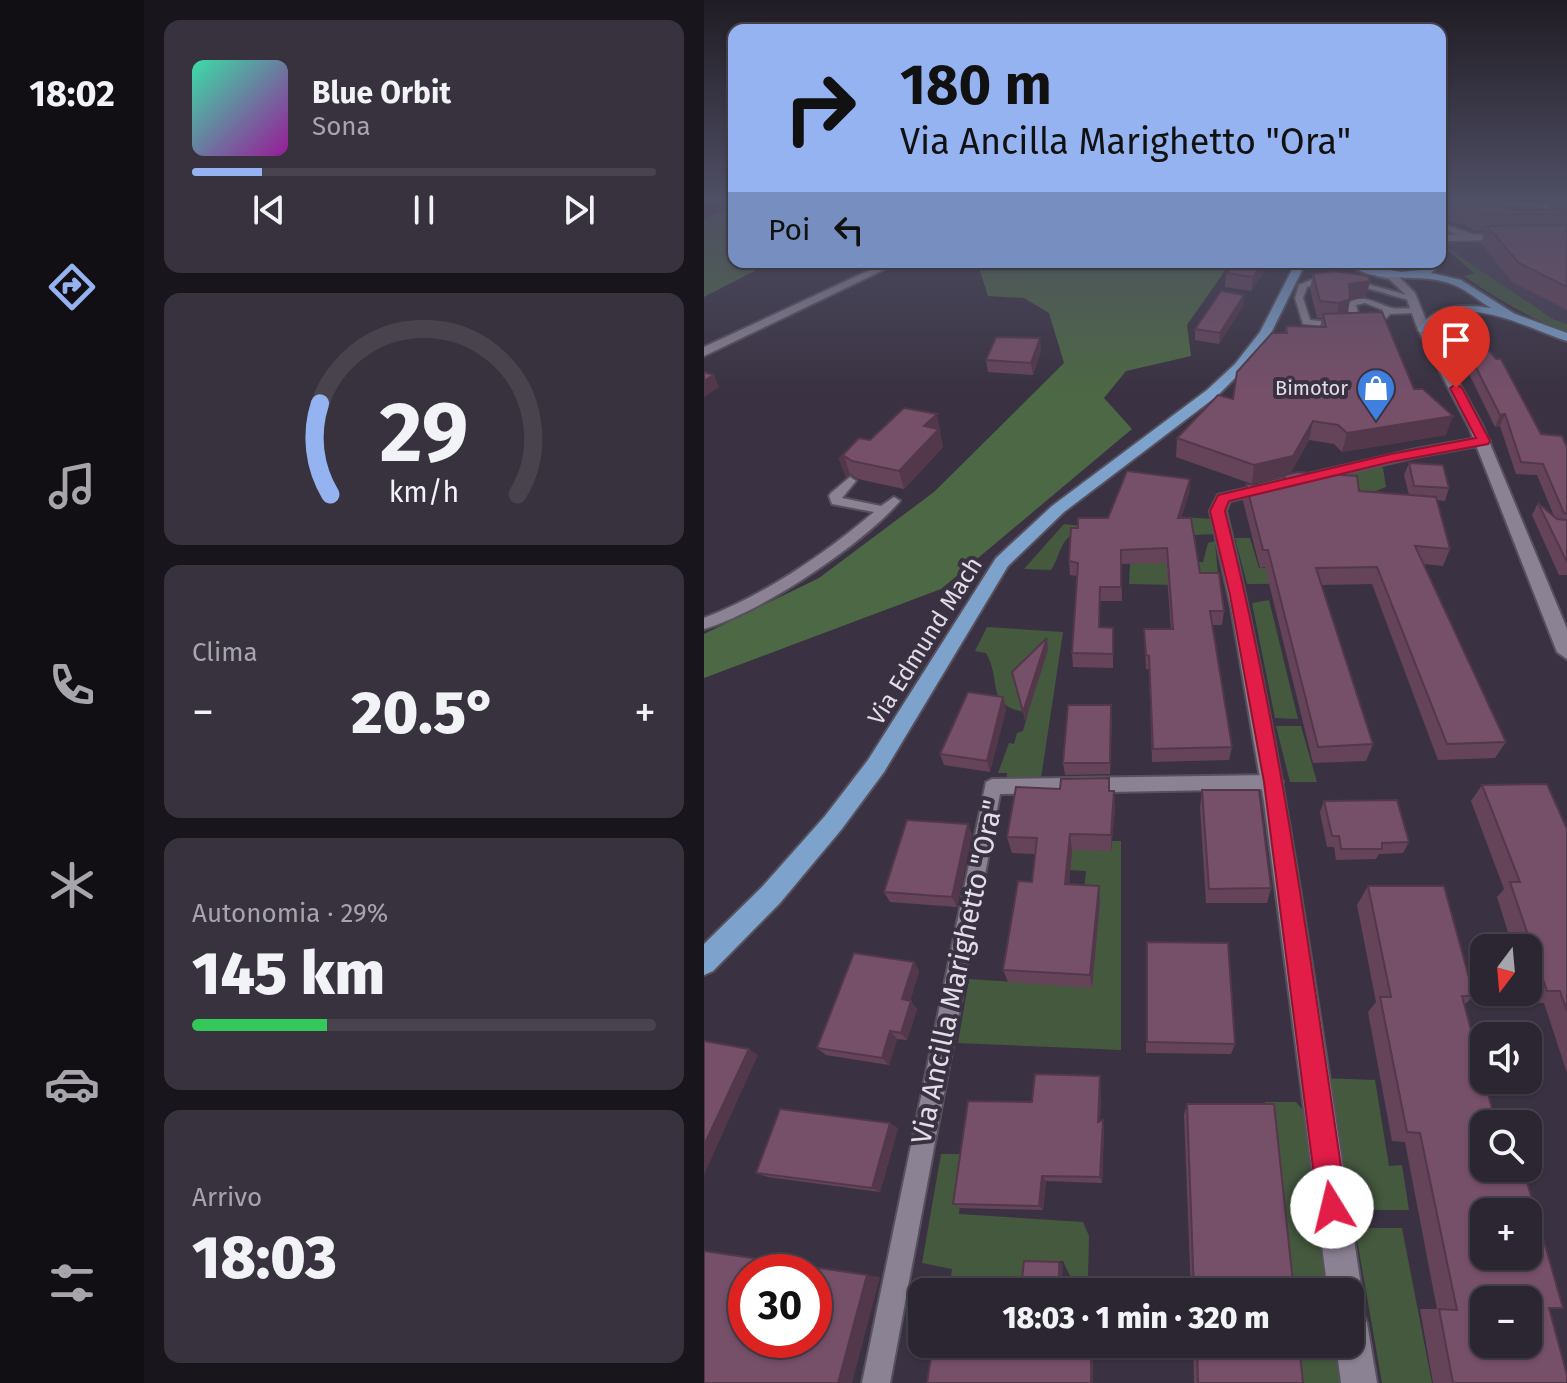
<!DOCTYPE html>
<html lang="it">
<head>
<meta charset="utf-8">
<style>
	body { margin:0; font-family:"Fira Sans",sans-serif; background:#38323e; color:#f1f3f6; height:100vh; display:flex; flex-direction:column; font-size:30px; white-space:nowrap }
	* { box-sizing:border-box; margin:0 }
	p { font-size:26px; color:#a6a5ac }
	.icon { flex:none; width:44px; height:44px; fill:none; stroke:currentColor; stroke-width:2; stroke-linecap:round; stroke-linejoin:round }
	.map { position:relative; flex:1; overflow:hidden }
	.details { display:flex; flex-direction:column; gap:20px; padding:20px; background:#18151c; width:560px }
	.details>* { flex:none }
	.top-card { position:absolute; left:24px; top:24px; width:718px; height:244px; border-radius:16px; box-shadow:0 2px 6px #0004,0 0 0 2px #48434d; background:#95b2f1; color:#111; overflow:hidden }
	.needle { width:52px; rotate:196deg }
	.fabs { position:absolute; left:766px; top:934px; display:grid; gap:16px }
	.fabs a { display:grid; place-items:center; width:72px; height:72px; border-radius:16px; background:#2c2632; box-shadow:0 2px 6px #0004,0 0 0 2px #48434d; font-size:40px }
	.speed { position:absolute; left:24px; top:1254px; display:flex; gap:16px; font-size:40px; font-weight:700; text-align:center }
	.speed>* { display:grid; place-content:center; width:104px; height:104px; border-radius:50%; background:#2c2632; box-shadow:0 2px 6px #0004,0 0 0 2px #48434d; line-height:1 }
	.speed .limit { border:12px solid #d22; background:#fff; color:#111 }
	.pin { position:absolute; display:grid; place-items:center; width:68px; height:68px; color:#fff; margin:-82px -34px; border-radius:50% 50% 50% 0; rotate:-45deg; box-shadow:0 0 8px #0007 }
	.pin .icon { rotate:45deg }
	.me { position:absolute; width:88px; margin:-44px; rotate:351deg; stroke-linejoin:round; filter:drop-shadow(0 0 6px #0008) }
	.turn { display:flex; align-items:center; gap:28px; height:168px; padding:0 40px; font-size:36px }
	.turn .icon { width:104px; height:104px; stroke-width:2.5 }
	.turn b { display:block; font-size:56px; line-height:68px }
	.then { display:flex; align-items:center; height:76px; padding:0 40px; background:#0003; gap:16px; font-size:30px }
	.big { font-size:60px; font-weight:800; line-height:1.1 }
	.details .widget { flex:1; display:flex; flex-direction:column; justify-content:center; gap:12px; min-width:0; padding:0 28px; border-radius:16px; background:#38323e }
	.details .dial { align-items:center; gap:0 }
	.dial svg { height:208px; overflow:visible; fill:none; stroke:#48434d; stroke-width:7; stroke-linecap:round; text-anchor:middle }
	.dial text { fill:#f1f3f6; stroke:none }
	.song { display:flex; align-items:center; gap:24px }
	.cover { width:96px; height:96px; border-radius:12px; background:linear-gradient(135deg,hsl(160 70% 55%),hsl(300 70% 35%)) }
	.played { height:8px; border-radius:4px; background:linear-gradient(90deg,#95b2f1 15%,#48434d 15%) }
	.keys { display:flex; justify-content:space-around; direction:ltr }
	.heat { display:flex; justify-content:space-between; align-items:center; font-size:44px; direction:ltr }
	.charge { height:12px; border-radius:6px; background:linear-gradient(90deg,#34c759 29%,#48434d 0) }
	.trip { position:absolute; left:204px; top:1278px; width:456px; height:80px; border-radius:16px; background:#2c2632; box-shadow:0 2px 6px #0004,0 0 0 2px #48434d; font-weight:800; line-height:80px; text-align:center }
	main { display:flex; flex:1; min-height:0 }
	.dock { display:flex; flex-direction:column; width:144px; justify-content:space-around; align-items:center; background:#120f14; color:#a6a5ac }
	.dock .icon { width:56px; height:56px }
	.dock .active { color:#95b2f1 }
	.dock b { font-size:36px; color:#f1f3f6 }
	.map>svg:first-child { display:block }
	.built { fill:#463c51 }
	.green { fill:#45593f }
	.forest { fill:#4d6844 }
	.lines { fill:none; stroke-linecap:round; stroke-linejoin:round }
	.service-casing { stroke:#57515d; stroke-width:4 }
	.minor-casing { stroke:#57515d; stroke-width:4 }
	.secondary-casing { stroke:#57515d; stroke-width:4 }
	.primary-casing { stroke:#57515d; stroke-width:4 }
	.service { fill:#8b8294; fill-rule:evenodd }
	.minor { fill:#8b8294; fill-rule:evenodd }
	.secondary { fill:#8b8294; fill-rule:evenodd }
	.primary { fill:#7da2cb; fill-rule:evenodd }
	.wall { fill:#65445a; fill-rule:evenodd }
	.shaded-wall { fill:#53374a }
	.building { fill:#764f69; stroke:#53374a; stroke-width:2; fill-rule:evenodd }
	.route { fill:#e11d48; stroke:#92132f; stroke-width:2 }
	.labels { text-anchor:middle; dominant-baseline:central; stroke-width:8; stroke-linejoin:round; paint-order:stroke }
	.far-poi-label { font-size:20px; fill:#e2dde7; stroke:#3a3242; text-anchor:end }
	.street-label { font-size:24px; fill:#e2dde7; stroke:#3a3242 }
	.near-street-label { font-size:28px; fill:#e2dde7; stroke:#3a3242 }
</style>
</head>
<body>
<main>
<nav class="dock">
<b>18:02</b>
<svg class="icon active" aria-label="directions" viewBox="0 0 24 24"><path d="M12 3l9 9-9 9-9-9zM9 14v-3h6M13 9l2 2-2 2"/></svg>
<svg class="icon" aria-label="music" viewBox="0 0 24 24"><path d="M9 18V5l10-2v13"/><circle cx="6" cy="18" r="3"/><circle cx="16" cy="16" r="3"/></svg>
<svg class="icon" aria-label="phone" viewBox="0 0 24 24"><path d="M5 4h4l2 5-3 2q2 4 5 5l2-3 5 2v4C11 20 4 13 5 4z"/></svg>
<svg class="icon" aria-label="climate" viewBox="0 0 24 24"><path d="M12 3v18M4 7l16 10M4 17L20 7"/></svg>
<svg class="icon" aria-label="car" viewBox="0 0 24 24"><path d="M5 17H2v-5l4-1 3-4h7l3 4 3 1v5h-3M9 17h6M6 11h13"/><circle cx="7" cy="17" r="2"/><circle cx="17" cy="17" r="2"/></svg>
<svg class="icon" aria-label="filters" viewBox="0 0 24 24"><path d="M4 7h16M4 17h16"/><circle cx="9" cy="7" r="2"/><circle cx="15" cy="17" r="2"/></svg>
</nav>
<section class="details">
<div class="widget">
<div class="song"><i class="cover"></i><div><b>Blue Orbit</b><p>Sona</p></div></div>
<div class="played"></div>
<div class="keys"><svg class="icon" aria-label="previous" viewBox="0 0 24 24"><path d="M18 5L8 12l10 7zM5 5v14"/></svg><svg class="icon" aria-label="pause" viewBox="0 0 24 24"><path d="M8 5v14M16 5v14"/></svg><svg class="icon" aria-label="next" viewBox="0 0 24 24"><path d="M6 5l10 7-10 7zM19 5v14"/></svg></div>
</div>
<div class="widget dial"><svg viewBox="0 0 100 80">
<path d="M14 69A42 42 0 1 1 86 69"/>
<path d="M14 69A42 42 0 0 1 10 34" stroke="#95b2f1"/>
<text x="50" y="56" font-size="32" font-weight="700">29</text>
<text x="50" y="72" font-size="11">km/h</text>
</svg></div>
<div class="widget"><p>Clima</p>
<div class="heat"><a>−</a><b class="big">20.5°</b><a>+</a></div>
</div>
<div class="widget"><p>Autonomia · 29%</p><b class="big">145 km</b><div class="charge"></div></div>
<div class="widget"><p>Arrivo</p><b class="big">18:03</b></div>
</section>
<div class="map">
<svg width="863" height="1383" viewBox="0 0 863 1383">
	<rect width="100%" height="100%" fill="#3a3242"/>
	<!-- built -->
	<path class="built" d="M762,239H863V324L851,320L736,243L747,240L752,244H765Z"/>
	<!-- green -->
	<g class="green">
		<path d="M736,243L851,320L863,324V332C825,318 793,299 760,276L770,273Z"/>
		<path d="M673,466L679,468L682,487L664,494L635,583L543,584L531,538H546L555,568L607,566L598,485Z"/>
		<path d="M429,513L507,519L511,534L489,535L455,563L499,562L504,543L511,541L515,586L425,584Z"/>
		<path d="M360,524L386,527C353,536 360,550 347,570L320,569Z"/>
		<path d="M565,600L594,719L571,718L548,603Z"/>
		<path d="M283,627L359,632L337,778L303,779V773H294L305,743L310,744L313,733L319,731L324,713C279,705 299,682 282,653L271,651Z"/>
		<path d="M572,726H597L613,782H586Z"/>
		<path d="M408,841H417V1050L254,1043L265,979L388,987L379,899L382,871L366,870L368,849L407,851Z"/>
		<path d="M619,1078L671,1080L685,1166L698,1165L705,1210H643Z"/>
		<path d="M561,1102H592L604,1116L628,1292H580Z"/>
		<path d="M237,1154H261L255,1214L379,1222L385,1236L384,1276H366L359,1261L323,1262L321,1276L311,1277L309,1292H245L248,1269L218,1263Z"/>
		<path d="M651,1228H698L728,1383H678Z"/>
		<path d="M585,1344H635L640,1383H589Z"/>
	</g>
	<!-- forest -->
	<g class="forest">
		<path d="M30,206V262H68L0,297V218Z"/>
		<path d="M273,262H527L483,325L487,356L422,371L400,398L428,429L237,589L0,678V634L115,578L230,492L360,363L345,313L320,298L284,296Z"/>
	</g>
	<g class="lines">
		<!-- service casing -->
		<g class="service-casing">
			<g id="service">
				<path d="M736,198L842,204L863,223L857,224L840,208L736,202Z"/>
				<path d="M736,223L769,234L770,236L763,238L736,228Z"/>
				<path d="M625,277L652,281L710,297L706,300C672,293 637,274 603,287L599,298L606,320L634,323L635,320L646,318L643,304C660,292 671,304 688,308C698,310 707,306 715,310L711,313L686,314C678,322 673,331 661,329V325L667,324L679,310L661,303L652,305L656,320L641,324L640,328L599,324L591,298L595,285L609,279Z"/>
				<path d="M146,477L152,481L138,498L177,506L190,497L196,501C157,546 57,612 0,629V618C62,594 119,555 170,512L128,504L125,496L127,493Z"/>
				<path d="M570,775L576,777L579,782L576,787L570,789L296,794L186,1383H158L282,782L288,779Z"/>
			</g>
		</g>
		<!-- minor casing -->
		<g class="minor-casing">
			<g id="minor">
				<path d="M863,233V239L736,241V235Z"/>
				<path d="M183,262H196L0,356V347Z"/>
				<path d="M779,437L786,441L784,444L712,457L526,501L522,511C584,769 617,1031 658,1292L653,1304L647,1306L658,1311L663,1323L673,1383H637L632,1344H646V1292H624L560,802L527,607L506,511L514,495L712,449Z"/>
			</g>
		</g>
		<!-- secondary casing -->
		<g class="secondary-casing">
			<path id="secondary" d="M676,271L693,275L711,293L726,330L779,427L863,629V659L853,652L765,427L714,330L701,294L685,279L672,276V272Z"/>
		</g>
		<!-- primary casing -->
		<g class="primary-casing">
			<g id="primary">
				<path d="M737,260V264L727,273L757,280L811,314L863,333V341C824,329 754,287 724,332H716L714,330C731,303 758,304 787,308C775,301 763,290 750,285C715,270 673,288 641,262L697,272L716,270Z"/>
				<path d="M592,262H602L567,333L539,370L513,396L360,512L304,566L180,772L137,830L76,903L9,971L0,975V944L58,887L121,816L164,760L292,558L348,506L503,390L531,364L556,332Z"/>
			</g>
		</g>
		<!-- service -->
		<use href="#service" class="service"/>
		<!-- minor -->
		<use href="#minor" class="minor"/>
		<!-- secondary -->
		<use href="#secondary" class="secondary"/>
		<!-- primary -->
		<use href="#primary" class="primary"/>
	</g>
	<!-- wall -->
	<g class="wall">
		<path d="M736,198H863V310L808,282L777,243L781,231H770L762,225L736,218ZM791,198L842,201L851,209L806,210L791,200Z"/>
		<path d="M531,262H567L547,291L521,287L522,273Z"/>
		<path d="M609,274L662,297L646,300L643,313L710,389L742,435L638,452L630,444L605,440L586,474L655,491L705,495L700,475L705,463L745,488L741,501L733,500L746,549L739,566L720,564L802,742L791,758L734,760L668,584L618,585L669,744L662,761L609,763L561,567L556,568L539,501L542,484L578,487L580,477L548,484L472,457L473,438L529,399L581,333L582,326L616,327L618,318H613L606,289Z"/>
		<path d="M540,295L539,306L515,344L491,340V329Z"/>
		<path d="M747,318L837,434L863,447V575H855L828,515L834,503L850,516L833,475L812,474L796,426L791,427L743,329Z"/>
		<path d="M337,350L329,375L284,372L282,360Z"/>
		<path d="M237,431L235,433L239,447L200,489L154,479L146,474L142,477L135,459L166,440Z"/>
		<path d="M486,479L485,493L477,518L496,573L520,611L518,625H509L528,747L525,760L448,762L445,669H442L440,629H467L462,563L417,564L418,601H396V627L409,628V668L369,667L368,653L373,576L366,575L365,561L374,528L404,518Z"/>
		<path d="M299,697L302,709L286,772L240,765L236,754Z"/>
		<path d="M408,717L406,774L361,775L359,763Z"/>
		<path d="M405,778L406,791L411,807L407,851L368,850L365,884L395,886L396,901L388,988L304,982L299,970L328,882L331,854L308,853L303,837L356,789Z"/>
		<path d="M778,785L863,829V1073L840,1003H827L823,992L824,948H809L793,897L800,889L767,801Z"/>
		<path d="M498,790L567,888L563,903H502L496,807Z"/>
		<path d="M620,801L705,842L699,853L675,854L672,859L632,860L630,847H623L616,812Z"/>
		<path d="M264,824L268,835L253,907L186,902L180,892Z"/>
		<path d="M664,886L770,996L760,1005L792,1124L845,1308L863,1383H729L716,1309H733L701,1142L688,1141L664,1012L672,1002L653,905Z"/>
		<path d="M443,942L531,1044L527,1054L442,1053Z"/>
		<path d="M210,962L215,971L206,1001L213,1009L203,1040L193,1039L185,1065L122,1055L113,1048Z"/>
		<path d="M396,1076L397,1085L396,1121L400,1128L398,1183L342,1181L339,1210L257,1208L249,1204L328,1102Z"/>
		<path d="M483,1104L590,1292H487L480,1115Z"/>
		<path d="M194,1128L176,1192L64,1177L52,1173Z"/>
		<path d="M489,1344H595L599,1383H490Z"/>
	</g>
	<!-- shaded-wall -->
	<g class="shaded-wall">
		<path d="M560,262H567L547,291L549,277Z"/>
		<path d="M666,281L662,297L646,300L643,316L632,320L635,303L645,284Z"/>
		<path d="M540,295L539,306L515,344L516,333Z"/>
		<path d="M336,338L337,350L329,375L327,363Z"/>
		<path d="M10,375L15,387L0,397V381Z"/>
		<path d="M233,414L239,447L200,489L195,471L220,426Z"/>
		<path d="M801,414L796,426L791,427L796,415Z"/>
		<path d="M749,416L742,435L638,452L643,433Z"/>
		<path d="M609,421L605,440L585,475L548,484L550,465Z"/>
		<path d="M140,456L146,474L142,477L135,459Z"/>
		<path d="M486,479L485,493L473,532L474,518Z"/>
		<path d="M343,638L344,650L321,722L319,712Z"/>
		<path d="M299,697L302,709L286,772L283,761Z"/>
		<path d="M410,791L411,807L407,851V835Z"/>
		<path d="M264,824L268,835L253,907L248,897Z"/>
		<path d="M366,834L368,850L364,898L361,884Z"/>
		<path d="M395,886L396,901L388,988L386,975Z"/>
		<path d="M210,962L215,971L204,1007L198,999Z"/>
		<path d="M207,1001L213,1009L203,1040L197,1033Z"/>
		<path d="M186,1031L193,1039L185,1065L178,1058Z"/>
		<path d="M45,1049L54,1055L0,1175V1145Z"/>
		<path d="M396,1076L397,1085L396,1129L394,1122Z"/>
		<path d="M399,1120L400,1128L398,1183L396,1177Z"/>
		<path d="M186,1123L194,1128L176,1192L168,1188Z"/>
		<path d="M338,1176L342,1181L339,1210L335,1206Z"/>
		<path d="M355,1262L359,1264L358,1282L355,1281Z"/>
		<path d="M163,1275L176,1277L148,1383H134Z"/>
		<rect x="387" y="1344" width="2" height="39"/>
	</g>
	<!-- building -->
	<g class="building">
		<path d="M736,198H791V200L806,210L863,209V214H776L767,208L736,200Z"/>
		<path d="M863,225V287L815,263L783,226Z"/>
		<path d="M531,262H560L549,277L522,273Z"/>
		<path d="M631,271L664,276L666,281L645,284L646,299L635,303L616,301L609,274Z"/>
		<path d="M517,291L540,295L516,333L491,329Z"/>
		<path d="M678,312L710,389H719L749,416L643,433L634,425L609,421L589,456L550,465L473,438L514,395L529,399L533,372L568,333H583L582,326L622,327L619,314Z"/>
		<path d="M753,314L792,359H797L837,434L858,436L863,447V514L860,513L839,464L817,462L801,414L796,415L747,318Z"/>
		<path d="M292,337L336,338L327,363L282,360Z"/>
		<path d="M0,372L10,375L0,381Z"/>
		<path d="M200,408L233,414L220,426L235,429L195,471L148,461L140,456L135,459L155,438L166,440Z"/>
		<path d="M705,463L739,465L745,488L710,486Z"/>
		<path d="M423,471L486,479L474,518H487L496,573H515L520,611H506L528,747L449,749L445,656L442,655L440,629H469L463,548L417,550V587H396L395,627L409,628V654L368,653L374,563L365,561L367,528H374V518H404Z"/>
		<path d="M593,472L653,476L655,491L732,497L746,549L711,546L802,742L743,744L673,567L612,568L669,744L614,747L564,550H559L542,484L578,487L581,475Z"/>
		<path d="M834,503L853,519L863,520V562Z"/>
		<path d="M343,638L319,712L308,672Z"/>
		<path d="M264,692L299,697L283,761L236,754Z"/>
		<path d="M364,705H407L406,763H359Z"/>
		<path d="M405,778V791H410L407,835L366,834L361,884L395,886L386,975L299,970L314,881L328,882L333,838L303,837L312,787L356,789L357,779Z"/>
		<path d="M843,784L863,829V1011L856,991H843L806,882H816L778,785Z"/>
		<path d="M498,790H555L567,888L505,889Z"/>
		<path d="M693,800L705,842L678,843V849H637L635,836H628L620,801Z"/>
		<path d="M203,820L264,824L248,897L180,892Z"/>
		<path d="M664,886H740L770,996H758L792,1124H780V1168H819L859,1308H845L863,1375V1383H749L735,1309L753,1310L716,1133L703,1132L676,997H687ZM780,1212H824V1256H780ZM780,1300H824V1344H780Z"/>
		<path d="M443,942L524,943L531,1044L443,1042Z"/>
		<path d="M150,953L210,962L198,999L207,1001L197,1033L186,1031L178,1058L113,1048Z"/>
		<path d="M0,1041L45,1049L0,1145Z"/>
		<path d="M331,1074L396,1076L394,1122L399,1120L396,1177L338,1176L335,1206L249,1204L264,1101L328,1102Z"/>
		<path d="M483,1104H570L590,1292H490Z"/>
		<path d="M76,1109L186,1123L168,1188L52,1173Z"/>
		<path d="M0,1251L163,1275L134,1383H0ZM42,1272H110V1340H42Z"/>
		<path d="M320,1261L355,1262V1281H387V1292H308L309,1279H318Z"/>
		<path d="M229,1344H387V1383H223Z"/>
		<path d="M493,1344H595L599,1383H494Z"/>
	</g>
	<!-- sky -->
	<linearGradient id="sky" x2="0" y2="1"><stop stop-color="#201c24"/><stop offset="0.51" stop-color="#4f4f65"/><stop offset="1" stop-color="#4f4f65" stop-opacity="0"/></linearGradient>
	<rect width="863" height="391" fill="url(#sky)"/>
	<!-- route -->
	<path class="route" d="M752,384L758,388L786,441L784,444L687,462L525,501L521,511C579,740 608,974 643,1207L638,1218L628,1222L618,1218L614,1207L560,782L526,595L506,511L514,495L687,454L772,438L746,388Z"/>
	<!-- icons -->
	<defs>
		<g id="shop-pin" transform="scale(2)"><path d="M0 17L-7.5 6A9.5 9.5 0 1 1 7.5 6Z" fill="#3f7fe0" stroke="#3a3242"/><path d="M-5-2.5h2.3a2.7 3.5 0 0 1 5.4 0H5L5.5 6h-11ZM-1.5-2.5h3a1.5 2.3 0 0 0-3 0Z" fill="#fff"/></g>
	</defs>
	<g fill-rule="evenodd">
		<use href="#shop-pin" x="672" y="388"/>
	</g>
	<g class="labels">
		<!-- far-poi labels -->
		<g class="far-poi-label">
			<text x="644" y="388">Bimotor</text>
		</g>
		<!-- street labels -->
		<g class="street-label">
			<text transform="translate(221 641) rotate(-58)">Via Edmund Mach</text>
		</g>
		<!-- near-street labels -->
		<g class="near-street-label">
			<text transform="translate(253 972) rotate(-78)">Via Ancilla Marighetto "Ora"</text>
		</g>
	</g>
</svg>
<div class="fabs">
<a><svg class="needle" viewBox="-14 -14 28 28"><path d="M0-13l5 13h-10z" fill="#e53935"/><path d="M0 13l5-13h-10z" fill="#a6a5ac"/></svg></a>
<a><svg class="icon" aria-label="sound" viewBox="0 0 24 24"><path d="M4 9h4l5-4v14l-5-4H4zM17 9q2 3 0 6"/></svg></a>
<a><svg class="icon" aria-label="search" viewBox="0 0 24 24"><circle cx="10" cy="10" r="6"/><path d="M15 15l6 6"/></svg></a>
<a>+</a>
<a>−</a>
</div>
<div class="speed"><div class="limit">30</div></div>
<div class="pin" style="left:752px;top:388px;background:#d93025"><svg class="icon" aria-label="arrive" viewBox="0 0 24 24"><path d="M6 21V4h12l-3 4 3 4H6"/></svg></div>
<svg class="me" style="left:628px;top:1207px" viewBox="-20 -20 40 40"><circle r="19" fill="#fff"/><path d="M0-13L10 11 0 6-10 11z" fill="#e11d48"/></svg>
<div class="trip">18:03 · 1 min · 320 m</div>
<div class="top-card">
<div class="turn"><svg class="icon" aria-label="right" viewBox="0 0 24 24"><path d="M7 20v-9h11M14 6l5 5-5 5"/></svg><div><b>180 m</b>Via Ancilla Marighetto &quot;Ora&quot;</div></div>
<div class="then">Poi<svg class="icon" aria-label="left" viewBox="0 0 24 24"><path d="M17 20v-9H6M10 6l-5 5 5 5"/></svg></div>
</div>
</div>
</main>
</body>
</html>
